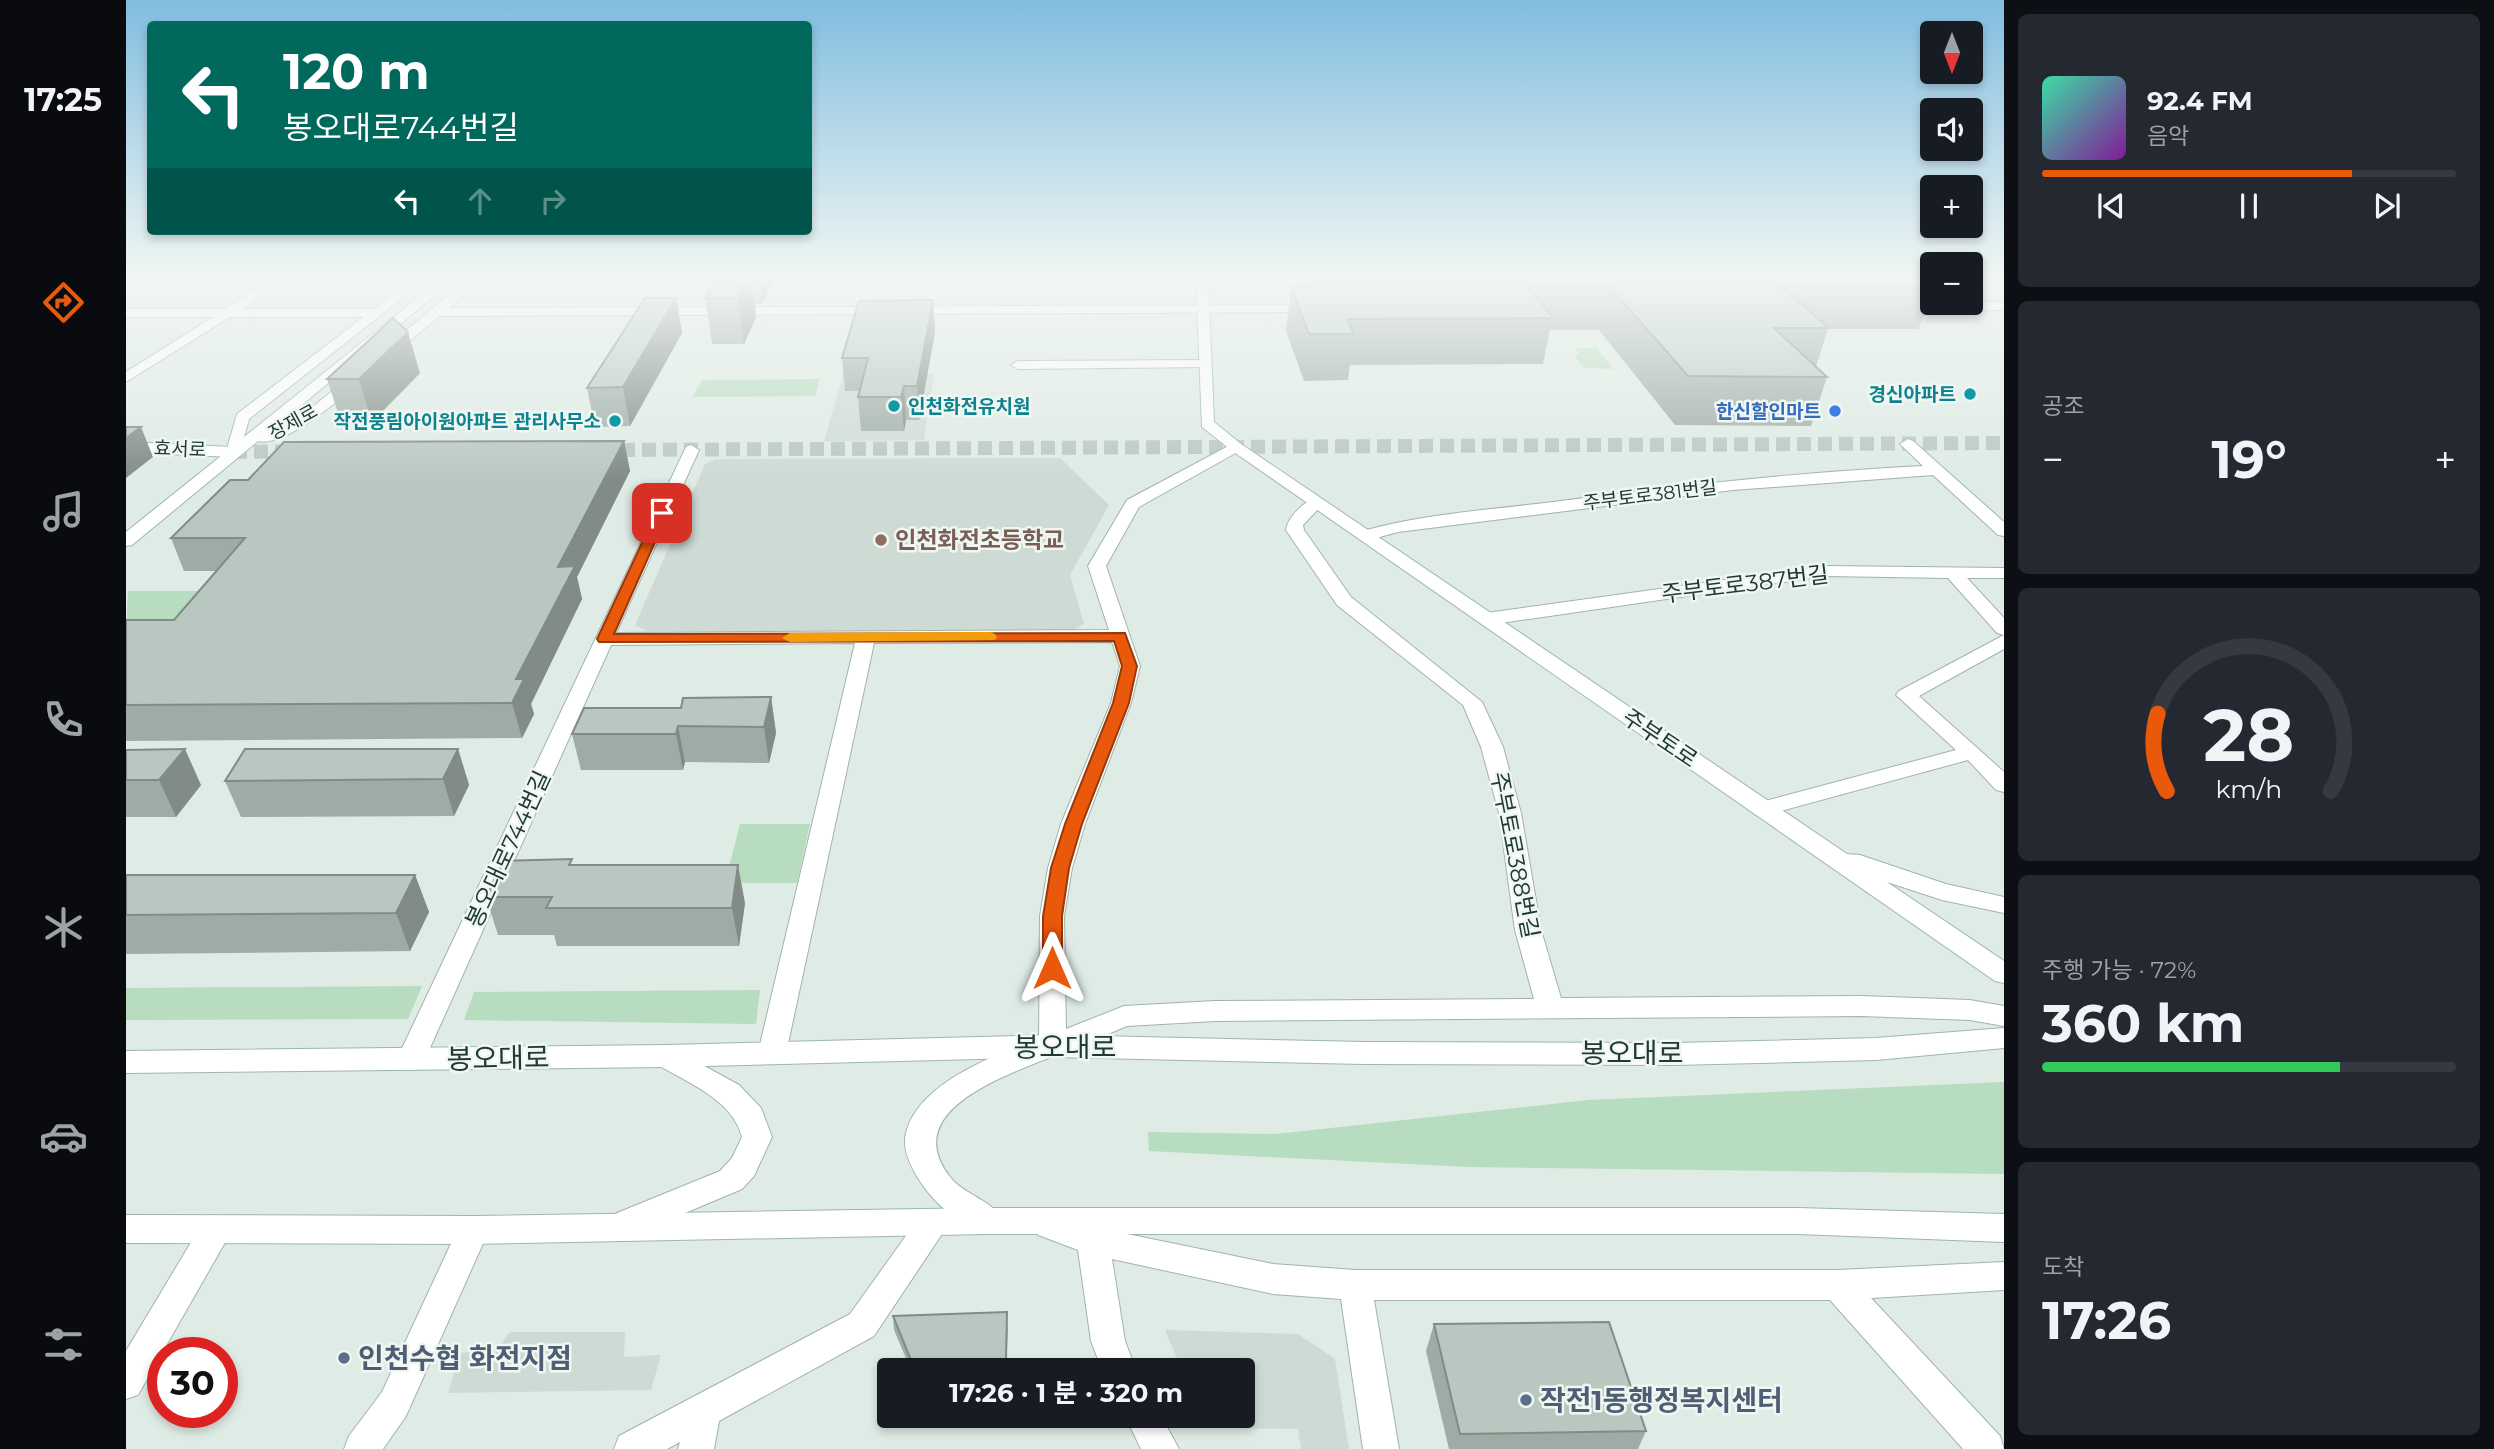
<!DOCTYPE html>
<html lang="ko">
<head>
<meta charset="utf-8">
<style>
	body { margin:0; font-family:Montserrat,"Noto Sans KR",sans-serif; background:#242831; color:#f1f3f6; height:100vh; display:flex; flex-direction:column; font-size:26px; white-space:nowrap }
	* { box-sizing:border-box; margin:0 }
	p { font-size:23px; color:#9ea1a6 }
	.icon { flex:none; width:38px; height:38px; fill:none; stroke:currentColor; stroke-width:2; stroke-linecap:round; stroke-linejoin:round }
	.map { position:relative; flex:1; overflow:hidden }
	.details { display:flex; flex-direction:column; gap:14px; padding:14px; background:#0d0f14; width:490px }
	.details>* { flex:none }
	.hud { position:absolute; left:21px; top:21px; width:665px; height:214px; border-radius:7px; box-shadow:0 4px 10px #0003; background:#00695c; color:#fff; overflow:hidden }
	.needle { width:46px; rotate:180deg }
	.tools { position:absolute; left:1794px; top:21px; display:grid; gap:14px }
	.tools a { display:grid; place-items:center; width:63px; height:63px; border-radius:7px; background:#171b24; box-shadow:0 4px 10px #0003; font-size:35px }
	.speed { position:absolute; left:21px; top:1337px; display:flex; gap:14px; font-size:35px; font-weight:700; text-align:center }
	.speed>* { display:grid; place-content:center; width:91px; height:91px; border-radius:50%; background:#171b24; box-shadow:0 4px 10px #0003; line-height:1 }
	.speed .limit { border:10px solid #d22; background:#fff; color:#111 }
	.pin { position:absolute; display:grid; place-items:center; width:60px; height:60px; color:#fff; margin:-30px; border-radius:14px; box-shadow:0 4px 10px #0006 }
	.me { position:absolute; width:77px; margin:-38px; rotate:0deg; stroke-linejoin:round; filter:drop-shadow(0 0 5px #0008) }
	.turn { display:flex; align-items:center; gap:24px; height:147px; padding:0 21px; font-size:32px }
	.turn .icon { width:91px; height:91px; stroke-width:2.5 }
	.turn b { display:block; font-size:49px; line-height:60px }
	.lanes { display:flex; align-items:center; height:66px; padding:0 21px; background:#0003; justify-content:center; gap:35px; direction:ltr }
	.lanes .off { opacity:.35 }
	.big { font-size:52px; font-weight:700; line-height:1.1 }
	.details .tile { flex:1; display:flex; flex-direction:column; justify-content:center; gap:10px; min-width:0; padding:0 24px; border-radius:10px; background:#242831 }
	.details .dial { align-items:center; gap:0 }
	.dial svg { height:182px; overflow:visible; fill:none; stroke:#363941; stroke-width:7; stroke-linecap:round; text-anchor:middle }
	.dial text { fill:#f1f3f6; stroke:none }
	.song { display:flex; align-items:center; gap:21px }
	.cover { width:84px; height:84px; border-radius:10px; background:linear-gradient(135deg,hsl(160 70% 55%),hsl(290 70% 35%)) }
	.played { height:7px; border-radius:4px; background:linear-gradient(90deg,#ea580c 75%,#363941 75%) }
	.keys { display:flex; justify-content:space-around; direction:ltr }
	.heat { display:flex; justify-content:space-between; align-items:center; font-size:38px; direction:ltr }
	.charge { height:10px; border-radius:5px; background:linear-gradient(90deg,#34c759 72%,#363941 0) }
	.trip { position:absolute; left:751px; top:1358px; width:378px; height:70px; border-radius:7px; background:#171b24; box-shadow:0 4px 10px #0003; font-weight:700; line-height:70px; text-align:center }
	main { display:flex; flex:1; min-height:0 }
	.tab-bar { display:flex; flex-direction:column; width:126px; justify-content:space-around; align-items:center; background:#090b0e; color:#9ea1a6 }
	.tab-bar .icon { width:49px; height:49px }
	.tab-bar .selected { color:#ea580c }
	.tab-bar b { font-size:32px; color:#f1f3f6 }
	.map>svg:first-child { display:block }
	.built { fill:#cedbd4 }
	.green { fill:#b8dcbf }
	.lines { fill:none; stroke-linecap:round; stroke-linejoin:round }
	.tertiary-tunnel { stroke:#b9c8c1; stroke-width:14; stroke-dasharray:14 7; stroke-linecap:butt }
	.minor-casing { stroke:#a2b3ac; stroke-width:2 }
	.tertiary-casing { stroke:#a2b3ac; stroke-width:2 }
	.secondary-casing { stroke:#9eb6ac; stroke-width:2 }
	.minor { fill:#fff; fill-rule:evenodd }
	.tertiary { fill:#fff; fill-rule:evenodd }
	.secondary { fill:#fff; fill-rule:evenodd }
	.wall { fill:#9eaca5 }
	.shaded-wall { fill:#818c86 }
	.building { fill:#b8c8c0; stroke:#818c86; stroke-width:2 }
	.route { fill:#ea580c; stroke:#983908; stroke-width:2 }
	.slow { fill:#f59e0b }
	.culture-dot { fill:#0f9aa8; stroke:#f0f7f3; stroke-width:2.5 }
	.shop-dot { fill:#3f7fe0; stroke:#f0f7f3; stroke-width:2.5 }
	.education-dot { fill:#8d6e63; stroke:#f0f7f3; stroke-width:2.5 }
	.service-dot { fill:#5c6f8a; stroke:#f0f7f3; stroke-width:2.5 }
	.labels { text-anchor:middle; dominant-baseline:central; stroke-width:5; stroke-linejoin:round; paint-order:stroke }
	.far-culture-label { font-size:19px; font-weight:bold; fill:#0d838f; stroke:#f0f7f3; text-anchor:end }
	.far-shop-label { font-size:19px; font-weight:bold; fill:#366cbe; stroke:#f0f7f3; text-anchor:end }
	.far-street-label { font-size:19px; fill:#203b32; stroke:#f0f7f3 }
	.education-label { font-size:23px; font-weight:bold; fill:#785e54; stroke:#f0f7f3; text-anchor:start }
	.street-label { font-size:23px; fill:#203b32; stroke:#f0f7f3 }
	.near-street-label { font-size:28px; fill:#203b32; stroke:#f0f7f3 }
	.near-service-label { font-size:28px; font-weight:bold; fill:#4e5e75; stroke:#f0f7f3; text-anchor:start }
</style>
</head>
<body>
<main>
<nav class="tab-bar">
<b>17:25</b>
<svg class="icon selected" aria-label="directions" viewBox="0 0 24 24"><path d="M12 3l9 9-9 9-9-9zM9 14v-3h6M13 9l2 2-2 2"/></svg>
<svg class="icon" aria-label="music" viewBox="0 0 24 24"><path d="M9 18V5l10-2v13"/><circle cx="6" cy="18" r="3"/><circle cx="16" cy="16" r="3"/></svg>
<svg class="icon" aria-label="phone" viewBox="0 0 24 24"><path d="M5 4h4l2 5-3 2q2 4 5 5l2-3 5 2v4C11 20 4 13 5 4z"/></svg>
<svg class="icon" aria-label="climate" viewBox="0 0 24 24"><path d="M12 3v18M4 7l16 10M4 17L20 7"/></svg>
<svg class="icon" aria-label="car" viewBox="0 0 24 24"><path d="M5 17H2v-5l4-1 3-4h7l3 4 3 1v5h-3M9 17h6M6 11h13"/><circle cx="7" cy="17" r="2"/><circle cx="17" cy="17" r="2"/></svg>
<svg class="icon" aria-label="filters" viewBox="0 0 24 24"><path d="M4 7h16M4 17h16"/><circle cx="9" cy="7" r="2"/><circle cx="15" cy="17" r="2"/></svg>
</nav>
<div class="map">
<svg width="1878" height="1449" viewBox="0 0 1878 1449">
	<rect width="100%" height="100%" fill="#dfebe5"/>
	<!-- built -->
	<g class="built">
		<path d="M808,374L798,440L698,441L717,375Z"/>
		<path d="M934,458L983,505L944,575L958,624L945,631H520L509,625L579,464L590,459Z"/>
		<path d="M1039,1330L1172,1334L1209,1359L1223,1449H1175L1172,1429L1102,1428L1091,1416H1116V1370H1056Z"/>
		<path d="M384,1332H499L498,1357L535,1355L525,1390L322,1393L334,1353L371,1349Z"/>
	</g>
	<!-- green -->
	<g class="green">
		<path d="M1449,348H1471L1487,369L1458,368L1448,355H1454Z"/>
		<path d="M694,379L689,396L567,397L576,380Z"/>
		<path d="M2,591H84L46,635H0Z"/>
		<path d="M614,824H684L671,883H599Z"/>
		<path d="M296,986L282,1019L0,1020V988Z"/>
		<path d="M634,990L630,1024L338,1020L348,992Z"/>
		<path d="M1878,1082V1174L1343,1167L1023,1151L1022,1132L1150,1134L1463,1100Z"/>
	</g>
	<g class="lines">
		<!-- tertiary-tunnel -->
		<g class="tertiary-tunnel">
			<path d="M474,450L1878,443"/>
			<path d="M107,452L175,451"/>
		</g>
		<!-- minor casing -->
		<g class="minor-casing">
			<g id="minor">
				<path d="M147,278H162L116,309H251L257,313L251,317H104L0,382V372L87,317H0V309H99Z"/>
				<path d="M1878,302V310L1772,311L1766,307L1772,303Z"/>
				<path d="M1190,305L1196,309L1194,312L310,316L304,312L310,308Z"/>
				<path d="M1079,360L1084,361V367L892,369L885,365L892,361Z"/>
				<path d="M1782,439L1787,441L1878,522V536L1872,535L1807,475L1607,490L1272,532L1239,541L1230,536L1233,532C1296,514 1362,510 1427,502C1550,486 1673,472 1797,466L1774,444Z"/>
				<path d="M1110,442L1118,447L1115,450L1013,507L980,566L1014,666L1005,703L959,824L946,868L938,916L940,1029L998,1006L1089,1001L1408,999L1389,930L1373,813L1355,747L1337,705L1211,605L1160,530C1161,518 1178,501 1190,498L1198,503L1177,525L1178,530L1225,597L1356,702L1377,747L1395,813L1415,930L1435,998L1735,996L1844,1000L1878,1006V1026L1844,1020L1735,1016L1089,1021L1001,1026L937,1053L927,1057L917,1053L913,1046L914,916L922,868L935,824L985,703L994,666L986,642L748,643L660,1053L656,1061L646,1064L636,1061L632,1053L729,643L485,645L299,1059L295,1067L285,1070L275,1067L271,1059L560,447L565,445L573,450L490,633L983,630L962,566L1001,500Z"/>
				<path d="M1699,566L1878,568V578H1841L1878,618V635L1871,633L1822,578L1699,576L1361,625L1352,619L1361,613Z"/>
				<path d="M1878,635V649L1793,696L1878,772V792L1870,790L1842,760L1636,816L1628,814L1625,809L1628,804L1830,750L1770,695L1773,691Z"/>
				<path d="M808,1209L819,1212L824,1222L748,1336L593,1421L588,1449H552L554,1442L541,1449H488L493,1436L724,1314L797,1212Z"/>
				<path d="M923,1211L967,1227L1147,1264L1229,1270H1712L1878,1262V1290L1745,1298L1874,1436L1878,1449H1837L1704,1300H1248L1273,1449H1237L1215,1299L1147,1294L986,1259L999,1341L1010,1370H976L965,1341L952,1250L912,1235L907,1225L912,1215Z"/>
				<path d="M90,1215L101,1219L106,1229L101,1239L12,1395L0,1399V1351L79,1219Z"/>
				<path d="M347,1216L358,1220L363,1230L280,1416L257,1449H218L223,1436L256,1392L336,1220Z"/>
				<path d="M999,1416H1035L1053,1449H1015Z"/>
			</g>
		</g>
		<!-- tertiary casing -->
		<g class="tertiary-casing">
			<g id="tertiary">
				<path d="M0,442L107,447L115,452L107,457L0,452Z"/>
				<path d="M925,1035L935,1039L939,1046L935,1053C888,1073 770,1108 824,1177C838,1195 867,1200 877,1221L872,1231L861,1234C832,1224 808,1204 792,1178C784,1165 776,1149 780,1133C792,1081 879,1050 925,1035Z"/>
				<path d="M540,1045L613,1085L635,1108L646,1137L628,1176L616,1189L502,1237L491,1233L486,1223L491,1213L594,1171L606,1158L616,1137C606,1099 562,1083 530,1064L526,1056L530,1048Z"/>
			</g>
		</g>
		<!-- secondary casing -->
		<g class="secondary-casing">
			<g id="secondary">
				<path d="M288,278H302L123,419L118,437L316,278H330L149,427L177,415L223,377H233V383C214,399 158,448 132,441L6,545L0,546V532L100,452L111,414Z"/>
				<path d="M344,278H358L266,356H256V350Z"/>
				<path d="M1070,278H1082L1088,422L1115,444L1721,854L1734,855L1820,884L1878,897V913L1816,900L1761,882L1878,961V983L1869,981L1105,450L1076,427Z"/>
				<path d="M1878,1028V1048L1750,1060L1548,1065L1238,1064L927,1057L540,1067L0,1073V1051L540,1045L927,1035L1238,1042L1548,1043L1750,1038Z"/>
				<path d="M861,1208H1672L1878,1214V1242L1672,1234H861L347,1244L0,1243V1215L347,1216Z"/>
			</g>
		</g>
		<!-- minor -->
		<use href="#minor" class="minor"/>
		<!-- tertiary -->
		<use href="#tertiary" class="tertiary"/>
		<!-- secondary -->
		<use href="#secondary" class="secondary"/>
	</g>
	<!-- wall -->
	<g class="wall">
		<path d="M450,278H493L490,282H450Z"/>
		<path d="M589,278H648L636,304H629L630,317L618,344H586L579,298Z"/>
		<path d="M1237,278H1800L1806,282V293L1793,329H1702L1690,367L1701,377L1685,426L1549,425L1473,330H1424L1417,364L1224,365L1222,380L1178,381L1160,331L1165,287H1179V284H1188V282L1237,281Z"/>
		<path d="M550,298L556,333L504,426L469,427L461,388Z"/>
		<path d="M807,300L809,332L793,420H780L778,431H735L732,397L733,391H719L716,358Z"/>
		<path d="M294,373L246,422H215L201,379Z"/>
		<path d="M498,441L504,471L451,577L456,599L405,704L408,714L396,738L0,741V620H48L91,571H58L45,538L122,480Z"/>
		<path d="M645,697L650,733L643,763L559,762L557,770H455L446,734L555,708Z"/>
		<path d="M332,749L343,785L328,816L115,817L99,781Z"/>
		<path d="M0,750L75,785L50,817H0Z"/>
		<path d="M447,865L619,903L613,946H431L428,935H372L360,897Z"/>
		<path d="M0,875H289L303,912L284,951L0,954Z"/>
		<path d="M767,1316L882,1326L880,1370H785L768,1330Z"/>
		<path d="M1308,1324L1520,1431L1512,1449H1323L1300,1351Z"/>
		<path d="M804,1416H857L854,1420H805Z"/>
	</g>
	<!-- shaded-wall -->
	<g class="shaded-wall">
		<path d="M621,278H625L630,317L618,344L612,298Z"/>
		<path d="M633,278H648L636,304Z"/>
		<path d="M550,298L556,333L504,426L497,387Z"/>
		<path d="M807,300L809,332L793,420L791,386Z"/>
		<path d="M282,332L294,373L246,422L233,379Z"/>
		<path d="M778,386L780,420L778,431L775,397Z"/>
		<path d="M15,427L27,457L0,478V438Z"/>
		<path d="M498,441L504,471L451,577L456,599L405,704L408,714L396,738L386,703L390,679L432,567Z"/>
		<path d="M645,697L650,733L643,763L638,727Z"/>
		<path d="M552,726L559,762L557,770L550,734Z"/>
		<path d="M59,749L75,785L50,817L33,780Z"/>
		<path d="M332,749L343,785L328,816L317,779Z"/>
		<path d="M612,865L619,903L613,946L606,908Z"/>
		<path d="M289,875L303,912L284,951L270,913Z"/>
		<path d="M881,1312L880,1370H874Z"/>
	</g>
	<!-- building -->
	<g class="building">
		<path d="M589,278H621L612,298H579Z"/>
		<path d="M1240,278H1800L1806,282V285H1653L1703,328H1648L1701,377L1562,376L1483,286H1401L1427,318L1221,319L1228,334H1183L1165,287H1180L1179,284H1189L1188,282L1242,281Z"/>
		<path d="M519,298H550L497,387L461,388Z"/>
		<path d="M807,300L791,386H778L775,397H732L742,358H716L733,301Z"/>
		<path d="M267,318L282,332L233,379H201Z"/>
		<path d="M0,427H15L0,438Z"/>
		<path d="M498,441L432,567L449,566L390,679H398L386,703L0,705V620H48L119,538H45L104,480H122L158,442Z"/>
		<path d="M645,697L638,727L552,726L550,734H446L458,708H555L557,698Z"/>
		<path d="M59,749L33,780H0V750Z"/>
		<path d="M119,749H332L317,779L99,781Z"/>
		<path d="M446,859L443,865H612L606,908H420L426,897H360L377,861Z"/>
		<path d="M0,875H289L270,913L0,915Z"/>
		<path d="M881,1312L880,1360L874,1370H789L767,1316Z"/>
		<path d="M1483,1322L1520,1431L1334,1434L1308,1324Z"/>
	</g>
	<!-- sky -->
	<linearGradient id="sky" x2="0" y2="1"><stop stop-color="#81bddf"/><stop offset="0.58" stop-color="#f1f6f3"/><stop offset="1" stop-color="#f1f6f3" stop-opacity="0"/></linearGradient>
	<rect width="1878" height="481" fill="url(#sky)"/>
	<!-- route -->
	<path class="route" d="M536,509L542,513L488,634L999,633L1011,666L1003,703L956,824L943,868L936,916V968L933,973H920L917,968V916L925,868L939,824L987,703L996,666L988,641L473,642L471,639L530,513Z"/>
	<!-- slow -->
	<path class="slow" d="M864,632L869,634L871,637L869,640L664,642L656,638L664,633Z"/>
	<!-- markers -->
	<g class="culture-dot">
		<circle cx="1844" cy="394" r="7"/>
		<circle cx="768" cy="406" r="7"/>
		<circle cx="489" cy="421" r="7"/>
	</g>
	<circle class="shop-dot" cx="1709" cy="411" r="7"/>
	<circle class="education-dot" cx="755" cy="540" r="7"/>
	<g class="service-dot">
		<circle cx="218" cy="1358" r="7"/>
		<circle cx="1400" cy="1400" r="7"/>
	</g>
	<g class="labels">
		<!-- far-culture labels -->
		<g class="far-culture-label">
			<text x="1830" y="394">경신아파트</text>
			<text x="782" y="406" text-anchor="start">인천화전유치원</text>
			<text x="475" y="421">작전풍림아이원아파트 관리사무소</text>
		</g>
		<!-- far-shop labels -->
		<g class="far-shop-label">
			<text x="1695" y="411">한신할인마트</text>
		</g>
		<!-- far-street labels -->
		<g class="far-street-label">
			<text transform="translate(167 422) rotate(-29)">장제로</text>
			<text transform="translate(54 449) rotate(2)">효서로</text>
			<text transform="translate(1524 495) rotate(-7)">주부토로381번길</text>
		</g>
		<!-- education labels -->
		<g class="education-label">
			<text x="769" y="540">인천화전초등학교</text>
		</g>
		<!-- street labels -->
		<g class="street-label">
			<text transform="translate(1619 584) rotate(-7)">주부토로387번길</text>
			<text transform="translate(1534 738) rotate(34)">주부토로</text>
			<text transform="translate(382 849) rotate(-65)">봉오대로744번길</text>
			<text transform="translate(1389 855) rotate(79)">주부토로388번길</text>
		</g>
		<!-- near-street labels -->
		<g class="near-street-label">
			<text x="939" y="1047">봉오대로</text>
			<text x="1506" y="1053">봉오대로</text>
			<text transform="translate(372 1058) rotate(-1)">봉오대로</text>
		</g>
		<!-- near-service labels -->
		<g class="near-service-label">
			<text x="232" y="1358">인천수협 화전지점</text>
			<text x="1414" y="1400">작전1동행정복지센터</text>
		</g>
	</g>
</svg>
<div class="tools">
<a><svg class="needle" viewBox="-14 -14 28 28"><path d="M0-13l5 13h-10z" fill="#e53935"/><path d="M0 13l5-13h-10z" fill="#9ea1a6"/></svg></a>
<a><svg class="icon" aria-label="sound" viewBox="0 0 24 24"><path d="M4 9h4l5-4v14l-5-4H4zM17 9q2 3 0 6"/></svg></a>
<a>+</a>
<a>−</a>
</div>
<div class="speed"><div class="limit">30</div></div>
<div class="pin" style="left:536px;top:513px;background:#d93025"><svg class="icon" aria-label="arrive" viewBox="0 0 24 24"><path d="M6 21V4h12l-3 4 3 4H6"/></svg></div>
<svg class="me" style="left:926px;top:968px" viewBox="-20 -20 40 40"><path d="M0-17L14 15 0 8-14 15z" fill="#ea580c" stroke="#fff" stroke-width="4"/></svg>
<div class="trip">17:26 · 1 분 · 320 m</div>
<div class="hud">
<div class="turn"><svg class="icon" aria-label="left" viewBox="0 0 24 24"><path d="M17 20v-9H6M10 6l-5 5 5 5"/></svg><div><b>120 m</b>봉오대로744번길</div></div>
<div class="lanes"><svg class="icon" aria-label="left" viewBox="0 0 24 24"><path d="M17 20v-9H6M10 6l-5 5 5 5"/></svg><svg class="icon off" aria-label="ahead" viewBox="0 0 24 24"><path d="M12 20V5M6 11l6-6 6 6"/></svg><svg class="icon off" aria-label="right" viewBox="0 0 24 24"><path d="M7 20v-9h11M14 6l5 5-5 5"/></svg></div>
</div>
</div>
<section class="details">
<div class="tile">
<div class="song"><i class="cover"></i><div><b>92.4 FM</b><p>음악</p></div></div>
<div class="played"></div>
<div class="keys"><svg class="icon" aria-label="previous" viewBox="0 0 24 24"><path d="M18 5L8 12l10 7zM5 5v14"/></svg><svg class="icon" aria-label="pause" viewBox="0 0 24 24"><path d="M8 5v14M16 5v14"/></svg><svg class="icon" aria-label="next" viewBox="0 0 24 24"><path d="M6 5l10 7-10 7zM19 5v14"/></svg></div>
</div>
<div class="tile"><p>공조</p>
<div class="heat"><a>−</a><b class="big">19°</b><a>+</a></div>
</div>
<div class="tile dial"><svg viewBox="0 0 100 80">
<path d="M14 69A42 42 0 1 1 86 69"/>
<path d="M14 69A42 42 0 0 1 10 35" stroke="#ea580c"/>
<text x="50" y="56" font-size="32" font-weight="700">28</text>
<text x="50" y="72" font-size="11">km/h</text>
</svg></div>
<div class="tile"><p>주행 가능 · 72%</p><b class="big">360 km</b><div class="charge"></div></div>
<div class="tile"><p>도착</p><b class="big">17:26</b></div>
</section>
</main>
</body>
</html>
